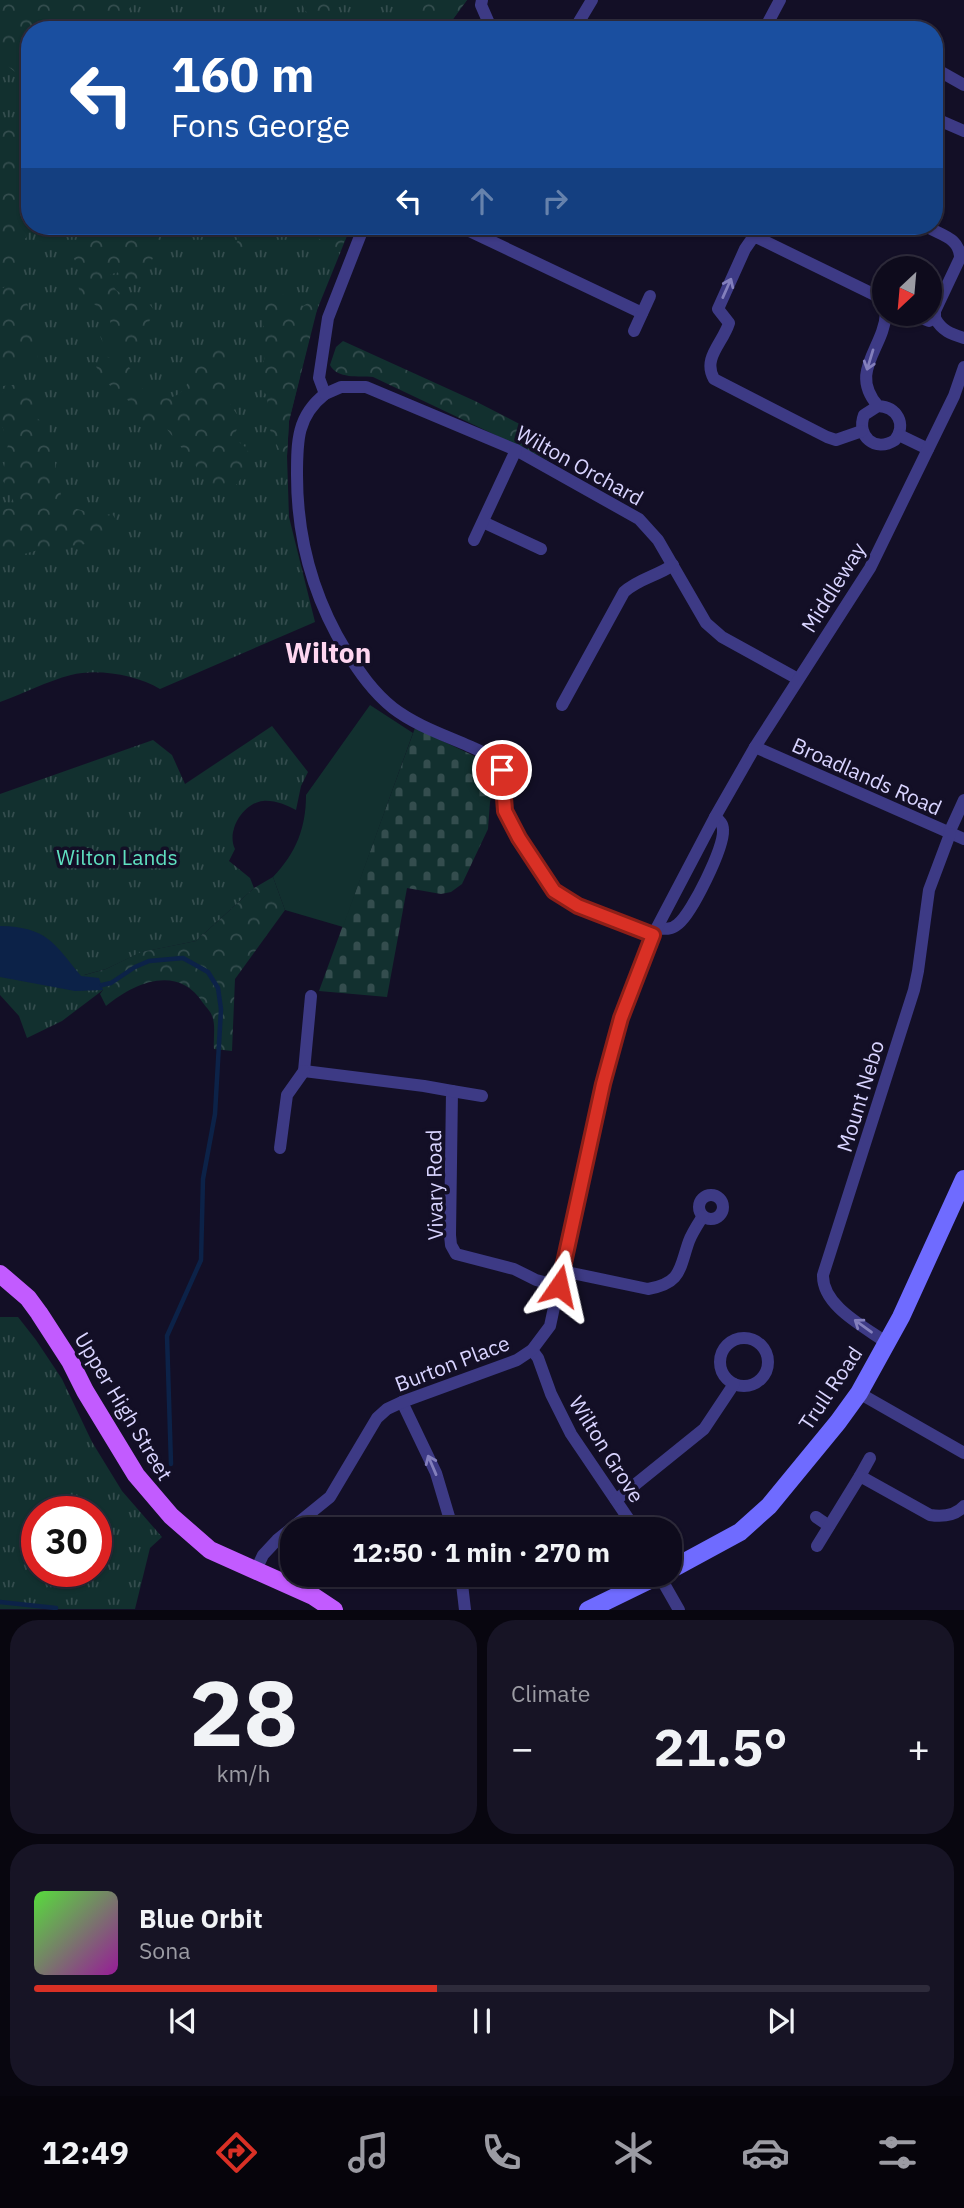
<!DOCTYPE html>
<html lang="en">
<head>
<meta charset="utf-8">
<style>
	body { margin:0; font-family:"IBM Plex Sans",sans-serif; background:#171425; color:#f1f3f6; height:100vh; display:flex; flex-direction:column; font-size:26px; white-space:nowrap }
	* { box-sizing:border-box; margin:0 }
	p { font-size:23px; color:#9b9ba3 }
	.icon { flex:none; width:38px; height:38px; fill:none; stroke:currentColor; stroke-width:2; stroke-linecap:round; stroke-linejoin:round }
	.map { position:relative; height:1610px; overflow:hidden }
	.panel { display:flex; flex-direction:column; gap:10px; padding:10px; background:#08060f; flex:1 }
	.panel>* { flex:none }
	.hud { position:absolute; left:21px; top:21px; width:922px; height:214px; border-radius:28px; box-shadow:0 2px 5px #0004,0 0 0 2px #2e2b3b; background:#1a4fa0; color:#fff; overflow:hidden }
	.needle { width:46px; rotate:206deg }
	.controls { position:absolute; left:872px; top:256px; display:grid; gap:14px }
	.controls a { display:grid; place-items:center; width:70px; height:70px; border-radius:50%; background:#0e0b1c; box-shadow:0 2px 5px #0004,0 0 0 2px #2e2b3b; font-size:35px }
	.speed { position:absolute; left:21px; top:1496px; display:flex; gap:14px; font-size:35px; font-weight:700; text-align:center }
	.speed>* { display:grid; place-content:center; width:91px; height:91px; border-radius:50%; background:#0e0b1c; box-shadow:0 2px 5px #0004,0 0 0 2px #2e2b3b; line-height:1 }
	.speed .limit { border:10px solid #d22; background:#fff; color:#111 }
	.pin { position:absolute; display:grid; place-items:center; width:60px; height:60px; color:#fff; margin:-30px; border:4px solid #fff; border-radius:50%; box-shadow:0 2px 7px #0007 }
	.me { position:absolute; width:77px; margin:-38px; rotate:11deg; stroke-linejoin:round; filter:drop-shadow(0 0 5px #0008) }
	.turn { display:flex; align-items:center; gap:24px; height:147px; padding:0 35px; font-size:32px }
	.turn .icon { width:91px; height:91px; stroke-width:2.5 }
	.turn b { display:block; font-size:49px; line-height:60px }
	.lanes { display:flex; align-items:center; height:66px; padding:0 35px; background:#0003; justify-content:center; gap:35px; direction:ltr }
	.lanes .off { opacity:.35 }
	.big { font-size:52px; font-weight:700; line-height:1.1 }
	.panel .card { flex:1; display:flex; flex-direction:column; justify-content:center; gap:10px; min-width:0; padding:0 24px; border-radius:28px; background:#171425 }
	.panel .dial { align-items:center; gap:0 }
	.dial b { font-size:91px; line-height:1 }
	.song { display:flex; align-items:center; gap:21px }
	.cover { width:84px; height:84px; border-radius:10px; background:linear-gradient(135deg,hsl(110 70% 55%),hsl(300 70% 35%)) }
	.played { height:7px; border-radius:4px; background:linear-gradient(90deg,#d93025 45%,#2e2b3b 45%) }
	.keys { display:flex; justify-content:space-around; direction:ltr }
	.heat { display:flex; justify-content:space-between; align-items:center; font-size:38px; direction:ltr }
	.panel .tiles { flex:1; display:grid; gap:10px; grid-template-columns:1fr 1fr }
	.card:last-child { grid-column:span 2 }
	.trip { position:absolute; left:280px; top:1517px; width:402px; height:70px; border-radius:28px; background:#0e0b1c; box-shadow:0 2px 5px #0004,0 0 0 2px #2e2b3b; font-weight:700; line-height:70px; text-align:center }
	.tabs { display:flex; height:112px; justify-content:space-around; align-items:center; background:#06040b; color:#9b9ba3 }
	.tabs .icon { width:49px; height:49px }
	.tabs .on { color:#d93025 }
	.tabs b { font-size:32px; color:#f1f3f6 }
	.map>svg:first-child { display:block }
	.grass { fill:url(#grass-tufts); fill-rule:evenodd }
	.forest { fill:url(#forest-crowns) }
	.cemetery { fill:url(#cemetery-stones) }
	.garden { fill:#12302f }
	.water { fill:#0c2248 }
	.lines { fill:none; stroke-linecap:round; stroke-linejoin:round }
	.stream { stroke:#0c2248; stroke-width:4.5 }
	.street { stroke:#3d3a85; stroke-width:12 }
	.secondary { stroke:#6f6bff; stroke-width:18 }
	.primary { stroke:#c25bff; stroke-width:18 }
	.oneway { stroke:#837fbc }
	.route-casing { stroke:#8d1f18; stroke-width:18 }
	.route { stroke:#d93025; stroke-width:12 }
	.labels { text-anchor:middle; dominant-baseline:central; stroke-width:7; stroke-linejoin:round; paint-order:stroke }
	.street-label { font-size:21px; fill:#d9d4ff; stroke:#130f26 }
	.park-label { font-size:21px; fill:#5fe0c0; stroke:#130f26 }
	.district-label { font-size:28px; font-weight:bold; fill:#ffd6f0; stroke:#130f26 }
</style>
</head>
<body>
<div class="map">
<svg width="964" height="1610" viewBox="0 0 964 1610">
	<defs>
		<pattern id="grass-tufts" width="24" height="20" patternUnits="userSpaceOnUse" patternTransform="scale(1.75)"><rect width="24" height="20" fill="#12302f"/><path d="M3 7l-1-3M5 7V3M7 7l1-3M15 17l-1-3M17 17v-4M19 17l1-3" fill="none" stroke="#344d4e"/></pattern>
		<pattern id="forest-crowns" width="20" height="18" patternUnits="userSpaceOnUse" patternTransform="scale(1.75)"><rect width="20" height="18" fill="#12302f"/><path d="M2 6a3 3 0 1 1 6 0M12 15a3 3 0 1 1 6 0" fill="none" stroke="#344d4e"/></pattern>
		<pattern id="cemetery-stones" width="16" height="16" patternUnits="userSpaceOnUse" patternTransform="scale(1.75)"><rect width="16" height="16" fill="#12302f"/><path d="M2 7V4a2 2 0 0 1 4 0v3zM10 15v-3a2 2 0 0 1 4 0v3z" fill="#344d4e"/></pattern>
	</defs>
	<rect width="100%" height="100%" fill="#130f26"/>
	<!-- grass -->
	<g class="grass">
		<path d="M0,0H467L445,30H30V226H351L315,315L289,421L287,456L289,517L315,622L160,689C137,675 97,668 71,675C47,681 23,694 0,702Z"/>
		<path d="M272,726L308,772L301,786L296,810C286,805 275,800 263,801C243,803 226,831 235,849L229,861L250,878L254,888L196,941L142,952L106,969L84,975L103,990L62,1021L27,1038L19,1016L0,995V794L153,740L172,755L185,784Z"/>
		<path d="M0,1317H18L36,1340L62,1379L92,1442L122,1491L162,1537L150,1548L135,1609H0ZM37,1512H96V1572H37Z"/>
	</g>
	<!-- forest -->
	<g class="forest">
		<path d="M0,0H135L115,30H30V125L24,79L0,60Z"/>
		<path d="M299,0H338L321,30H286L288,26L286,14L307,13Z"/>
		<path d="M427,0H467L445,30H395L403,19Z"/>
		<path d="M13,121L23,130H30V176L24,178L26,238L19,242L14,249L20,266V281L39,340L37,360C25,364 11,373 0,363V290L6,286L0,253V122Z"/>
		<path d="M87,226H156L158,247L145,275L137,283L127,282L117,272L110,275V281L116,290L138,306L150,305L155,311C148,321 146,332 139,343C127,346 117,344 105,347L100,336L111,327L109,314C97,309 91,299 80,293L78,285L82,273L73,257L78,246L90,236Z"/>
		<path d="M240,226H259V230L244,256L237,257L233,251L241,233Z"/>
		<path d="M313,226H351L340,251L330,247L314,235Z"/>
		<path d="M272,291L290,297L303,306L308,303L318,306L289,421L287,456L279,449L270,430L267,397L264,391L262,369L266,351L263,315L266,297Z"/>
		<path d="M217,337L222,338L228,343C227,353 225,364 225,373C225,382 227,388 225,397L241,420L233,438C237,441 244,445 247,449C256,466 237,484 227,495H216C213,482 200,478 196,466L166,428L139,422L136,407L101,378L96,366L102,356C144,361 131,390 156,398C162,399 167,398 172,397C192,391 188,372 197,357C201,349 210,343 217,337Z"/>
		<path d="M343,341L475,401L533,431L535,436L562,452L557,461H550L373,377C359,376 337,379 330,365L336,347Z"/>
		<path d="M30,383L35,389L38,419L48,426L61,495L67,506L101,516L113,515L118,523C102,551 68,543 42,549C30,552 17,556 5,560L0,555V509L17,508L2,479L8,444C0,427 0,405 3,386Z"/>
		<path d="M273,877L285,910L235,979L232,1051L214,1049C213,1039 216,1025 212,1016C211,1012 206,1007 203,1003C178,964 135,982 106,1006L100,994L103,990L81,976L106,969L141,952L196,941L254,888Z"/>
	</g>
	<!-- cemetery -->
	<path class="cemetery" d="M415,728L489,763L497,778L490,802L488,829L462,884L451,892L441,894L407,888L387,997L319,991Z"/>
	<!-- garden -->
	<path class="garden" d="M370,705L413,733L343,927L285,910L273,877C296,853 306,828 306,795Z"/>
	<!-- water -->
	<path class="water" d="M0,926C47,927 54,943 81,976L99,978L103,990L75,991L0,977Z"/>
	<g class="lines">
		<!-- stream -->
		<g class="stream">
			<path d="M102,985L111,983L135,967L149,961L183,958L208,972L218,988L221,1009L215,1114L203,1179L201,1260L167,1336L171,1464"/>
			<path d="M0,1602L56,1608"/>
		</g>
		<!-- street -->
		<g class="street">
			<path d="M482,0L481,5L492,30"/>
			<path d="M574,30L592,0"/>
			<path d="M764,30L780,0"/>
			<path d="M934,68L964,85"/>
			<path d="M934,118L964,131"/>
			<path d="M364,226L328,318L319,378L325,394C297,416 297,441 297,475C297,539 313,597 346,651C360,673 373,692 393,708C415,725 444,735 469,746C478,750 489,754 497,761C506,768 501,799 506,812C511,826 521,841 529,854C536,865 543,878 553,889C573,912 625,924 653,935"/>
			<path d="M459,226L642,313"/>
			<path d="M931,229C945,236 960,240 960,258L935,311V318"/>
			<path d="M908,313L929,321L935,318C942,331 951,334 964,338"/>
			<path d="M634,331L650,296"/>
			<path d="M325,394L341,387H366L516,450L639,519L658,540L706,623L722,637L798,679"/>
			<path d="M878,406L864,415C856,436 875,453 895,440C907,424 897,407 878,406C848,371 884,349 886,313"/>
			<path d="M862,431L836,440L827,437L714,379C702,358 723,343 729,323L718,309L745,249L754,236L877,296L884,305"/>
			<path d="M899,435L928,449"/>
			<path d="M483,522L541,549"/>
			<path d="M474,540L516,450"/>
			<path d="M562,705L624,592C638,579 657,576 673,565"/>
			<path d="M755,747L964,839"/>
			<path d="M949,833L964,800"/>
			<path d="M657,928C666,929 671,930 678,924C692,913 724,848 723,830C723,824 720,821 715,817"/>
			<path d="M311,996L304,1071L424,1086L452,1091L450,1235L451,1245L456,1254L514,1269L536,1280L559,1286"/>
			<path d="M452,1091L482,1096"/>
			<path d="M280,1148L287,1095L304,1071"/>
			<circle cx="711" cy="1207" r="12"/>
			<path d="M562,1271L648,1289C682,1283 679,1269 689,1241C692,1233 698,1224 703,1216"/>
			<circle cx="744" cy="1362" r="24"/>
			<path d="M887,1343C865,1327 822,1306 823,1275L914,990L918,971L929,890L950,834"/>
			<path d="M532,1350L538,1358L551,1394L571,1434L636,1530"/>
			<path d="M859,1393L964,1453"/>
			<path d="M402,1402L436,1473L453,1530"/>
			<path d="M860,1476L870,1458"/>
			<path d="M616,1500L704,1429L734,1384"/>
			<path d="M816,1517L829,1526"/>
			<path d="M817,1546L860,1476L930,1515C943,1517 955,1516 964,1506"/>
			<path d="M255,1572L263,1555L277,1540L330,1497L377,1418L387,1409L402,1402L517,1360L532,1350L550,1326L602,1084L621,1019L653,935L715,817L755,747L870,568L954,396L964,367"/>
			<path d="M461,1575L465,1610"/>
			<path d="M659,1575L679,1610"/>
		</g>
		<!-- secondary -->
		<g class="secondary">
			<path d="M670,1570L740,1532L769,1506L838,1422L859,1393L901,1317L964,1179"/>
			<path d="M588,1610L660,1575"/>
		</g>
		<!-- primary -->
		<path class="primary" d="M0,1274L28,1298L39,1313L70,1361L85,1391L136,1475L171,1516L210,1550L313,1596L334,1610"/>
	</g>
	<!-- one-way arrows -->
	<defs><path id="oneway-shaft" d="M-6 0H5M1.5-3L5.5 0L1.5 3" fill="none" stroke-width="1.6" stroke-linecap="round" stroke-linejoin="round" transform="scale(1.75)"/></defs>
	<g class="oneway">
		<use href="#oneway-shaft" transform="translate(727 288) rotate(-66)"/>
		<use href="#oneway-shaft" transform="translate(870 360) rotate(107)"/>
		<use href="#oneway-shaft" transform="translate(863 1326) rotate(-144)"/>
		<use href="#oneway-shaft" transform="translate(432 1465) rotate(-113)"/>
	</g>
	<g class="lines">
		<!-- route casing -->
		<g class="route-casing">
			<path id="route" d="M502,770L505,811L519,838L554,891L578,906L653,935L621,1018L603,1084L559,1286"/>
		</g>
		<!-- route -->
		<use href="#route" class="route"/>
	</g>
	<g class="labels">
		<!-- street labels -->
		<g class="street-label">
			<text transform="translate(580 465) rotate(29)">Wilton Orchard</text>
			<text transform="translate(833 587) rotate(-58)">Middleway</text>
			<text transform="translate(867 776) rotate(24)">Broadlands Road</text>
			<text transform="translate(860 1096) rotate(-73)">Mount Nebo</text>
			<text transform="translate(434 1185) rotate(-91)">Vivary Road</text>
			<text transform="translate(452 1363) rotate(-21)">Burton Place</text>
			<text transform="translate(830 1388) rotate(-56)">Trull Road</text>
			<text transform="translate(124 1406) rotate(59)">Upper High Street</text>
			<text transform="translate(607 1449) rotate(58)">Wilton Grove</text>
		</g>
		<!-- park labels -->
		<g class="park-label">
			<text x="117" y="857">Wilton Lands</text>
		</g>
		<!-- district labels -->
		<g class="district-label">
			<text x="328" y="652">Wilton</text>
		</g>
	</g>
</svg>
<div class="controls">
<a><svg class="needle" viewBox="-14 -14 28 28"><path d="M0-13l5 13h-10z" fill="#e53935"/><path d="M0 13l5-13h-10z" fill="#9b9ba3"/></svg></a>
</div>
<div class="speed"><div class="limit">30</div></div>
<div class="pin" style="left:502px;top:770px;background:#d93025"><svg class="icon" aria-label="arrive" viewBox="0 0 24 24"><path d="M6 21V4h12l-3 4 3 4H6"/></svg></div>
<svg class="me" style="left:559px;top:1286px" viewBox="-20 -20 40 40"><path d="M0-17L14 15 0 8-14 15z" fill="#d93025" stroke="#fff" stroke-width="4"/></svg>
<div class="trip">12:50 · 1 min · 270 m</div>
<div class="hud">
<div class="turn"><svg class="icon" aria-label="left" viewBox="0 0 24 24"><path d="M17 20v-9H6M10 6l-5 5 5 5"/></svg><div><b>160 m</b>Fons George</div></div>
<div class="lanes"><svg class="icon" aria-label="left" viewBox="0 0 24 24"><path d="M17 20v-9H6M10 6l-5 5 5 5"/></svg><svg class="icon off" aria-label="ahead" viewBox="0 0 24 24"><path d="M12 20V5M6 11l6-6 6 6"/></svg><svg class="icon off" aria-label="right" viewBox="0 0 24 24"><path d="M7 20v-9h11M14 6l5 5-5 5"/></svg></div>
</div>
</div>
<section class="panel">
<div class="tiles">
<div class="card dial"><b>28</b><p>km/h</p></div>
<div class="card"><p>Climate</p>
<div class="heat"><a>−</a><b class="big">21.5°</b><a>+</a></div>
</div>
<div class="card">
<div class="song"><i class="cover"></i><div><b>Blue Orbit</b><p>Sona</p></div></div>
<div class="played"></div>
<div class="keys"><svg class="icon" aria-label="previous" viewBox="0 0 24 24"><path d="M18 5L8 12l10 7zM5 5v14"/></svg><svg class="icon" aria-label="pause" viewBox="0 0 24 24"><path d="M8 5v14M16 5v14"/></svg><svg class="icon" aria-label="next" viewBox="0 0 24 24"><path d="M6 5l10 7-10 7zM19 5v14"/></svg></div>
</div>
</div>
</section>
<nav class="tabs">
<b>12:49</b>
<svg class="icon on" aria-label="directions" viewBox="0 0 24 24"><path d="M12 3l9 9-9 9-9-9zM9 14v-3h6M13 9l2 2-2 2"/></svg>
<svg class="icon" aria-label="music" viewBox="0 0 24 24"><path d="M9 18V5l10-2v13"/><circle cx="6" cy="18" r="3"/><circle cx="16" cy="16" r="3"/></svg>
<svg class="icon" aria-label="phone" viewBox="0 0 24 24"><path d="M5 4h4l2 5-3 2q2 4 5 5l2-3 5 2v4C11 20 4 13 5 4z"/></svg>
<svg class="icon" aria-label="climate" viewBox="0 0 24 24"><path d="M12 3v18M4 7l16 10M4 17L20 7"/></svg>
<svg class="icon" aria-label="car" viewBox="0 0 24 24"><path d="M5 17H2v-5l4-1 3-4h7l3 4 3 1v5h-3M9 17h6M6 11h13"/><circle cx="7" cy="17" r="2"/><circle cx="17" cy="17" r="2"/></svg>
<svg class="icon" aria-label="filters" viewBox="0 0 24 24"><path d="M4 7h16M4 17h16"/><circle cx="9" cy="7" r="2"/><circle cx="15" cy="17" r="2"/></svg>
</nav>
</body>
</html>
